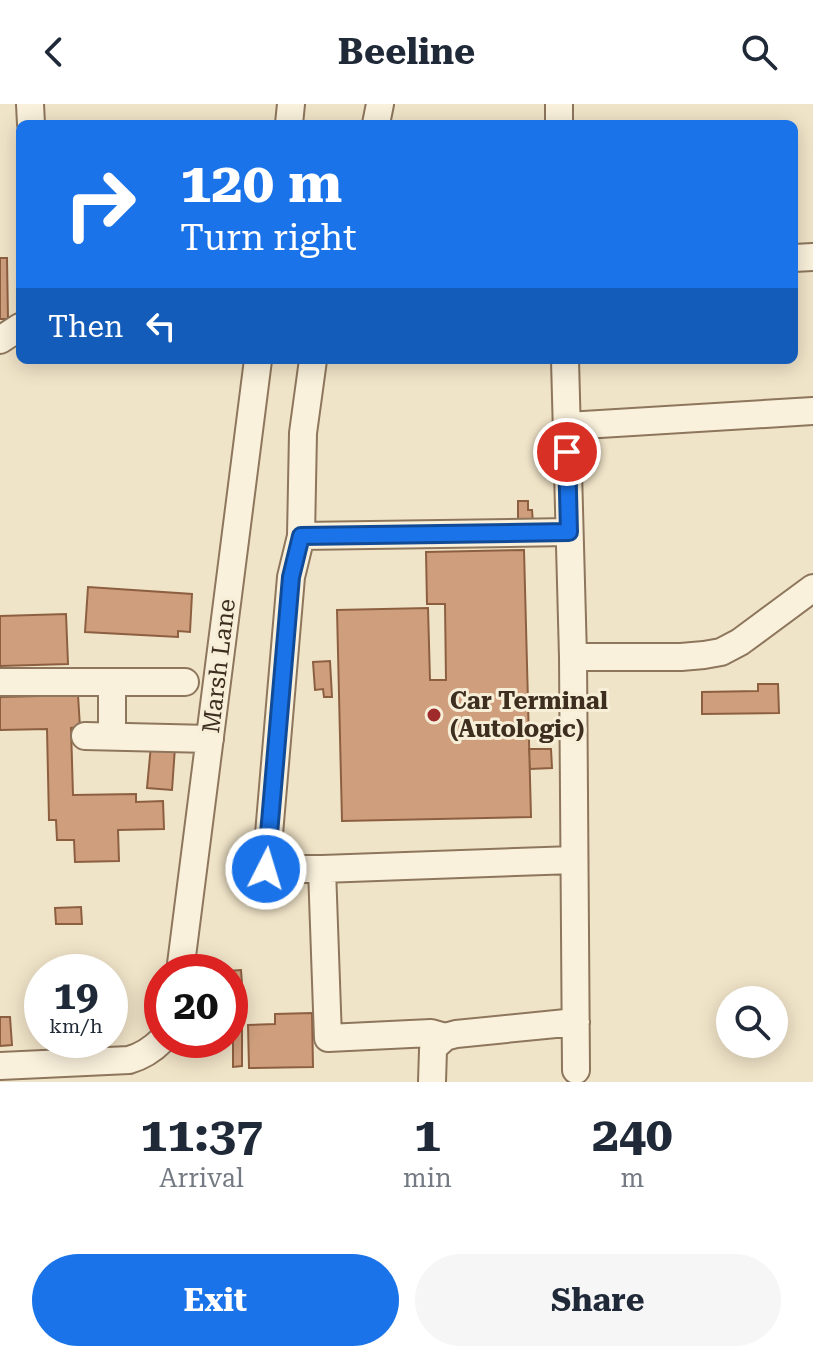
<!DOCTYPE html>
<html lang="en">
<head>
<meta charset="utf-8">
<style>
	body { margin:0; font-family:"Roboto Serif",serif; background:#f6f6f7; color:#1f2937; height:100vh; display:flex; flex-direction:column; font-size:30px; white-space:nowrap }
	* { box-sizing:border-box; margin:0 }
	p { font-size:26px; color:#747a83 }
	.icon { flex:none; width:44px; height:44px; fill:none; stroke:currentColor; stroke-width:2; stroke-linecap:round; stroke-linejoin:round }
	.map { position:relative; height:978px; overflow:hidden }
	.sheet { display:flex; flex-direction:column; background:#fff; flex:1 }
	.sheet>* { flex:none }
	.hud { position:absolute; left:16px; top:16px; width:782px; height:244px; border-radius:12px; box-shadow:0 4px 20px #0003; background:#1a73e8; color:#fff; overflow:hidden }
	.fabs { position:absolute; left:716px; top:882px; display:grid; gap:16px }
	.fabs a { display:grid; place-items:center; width:72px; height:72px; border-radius:50%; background:#fff; box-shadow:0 4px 20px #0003; font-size:40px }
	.speed { position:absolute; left:24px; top:850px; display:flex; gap:16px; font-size:40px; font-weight:700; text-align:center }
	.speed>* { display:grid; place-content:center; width:104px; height:104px; border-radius:50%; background:#fff; box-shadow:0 4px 20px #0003; line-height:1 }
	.speed small { font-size:20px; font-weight:400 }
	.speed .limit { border:12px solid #d22; background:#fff; color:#111 }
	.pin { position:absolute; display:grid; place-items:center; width:68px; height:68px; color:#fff; margin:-34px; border:4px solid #fff; border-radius:50%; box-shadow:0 2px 8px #0007 }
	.me { position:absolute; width:88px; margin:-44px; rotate:5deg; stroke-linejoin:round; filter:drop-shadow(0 0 6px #0008) }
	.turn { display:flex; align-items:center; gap:28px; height:168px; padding:0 32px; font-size:36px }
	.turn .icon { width:104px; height:104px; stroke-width:2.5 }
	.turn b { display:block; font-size:56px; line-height:68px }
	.then { display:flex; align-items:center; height:76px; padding:0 32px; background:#0003; gap:16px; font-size:30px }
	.eta { display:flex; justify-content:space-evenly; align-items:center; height:136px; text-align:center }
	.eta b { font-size:48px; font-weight:700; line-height:56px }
	.button { display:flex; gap:16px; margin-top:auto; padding:16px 32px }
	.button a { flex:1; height:92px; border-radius:48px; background:#1a73e8; color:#fff; font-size:32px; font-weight:700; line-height:92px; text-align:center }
	.button a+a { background:#f6f6f7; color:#1f2937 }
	header { display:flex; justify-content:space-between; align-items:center; height:104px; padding:0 32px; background:#fff; font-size:36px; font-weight:700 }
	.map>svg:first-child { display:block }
	.building { fill:#cf9f7d; stroke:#8d5f41; stroke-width:2 }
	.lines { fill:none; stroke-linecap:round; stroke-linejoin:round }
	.minor-casing { stroke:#8d765c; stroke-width:30 }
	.minor { stroke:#faf1dc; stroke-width:26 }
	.route-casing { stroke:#114b97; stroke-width:20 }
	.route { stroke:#1a73e8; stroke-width:14 }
	.poi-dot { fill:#9e2a2b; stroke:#f7eed8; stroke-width:3 }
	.labels { text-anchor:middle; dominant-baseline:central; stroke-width:6; stroke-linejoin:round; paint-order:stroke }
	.street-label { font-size:24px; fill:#3d2e20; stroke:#f7eed8 }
	.poi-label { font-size:24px; font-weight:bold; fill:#3d2e20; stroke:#f7eed8; text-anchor:start }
</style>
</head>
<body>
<header><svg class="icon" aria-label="back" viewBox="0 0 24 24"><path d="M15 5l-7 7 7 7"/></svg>Beeline<svg class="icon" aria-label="search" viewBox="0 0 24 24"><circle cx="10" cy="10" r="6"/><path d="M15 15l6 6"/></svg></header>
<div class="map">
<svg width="813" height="978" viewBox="0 0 813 978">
	<rect width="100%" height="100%" fill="#f0e4c8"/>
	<path class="building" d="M0 154H7L8 215H0Z
		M518 397H528V406H532L533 419H518Z
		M524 446 531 713 342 717 337 506 428 504 430 576H446L445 500H427L426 448Z
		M88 483 192 490 190 528 178 527V533L85 528Z
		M66 510 68 560 0 562V512Z
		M330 557 332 593H324L323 585 315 586 313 558Z
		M758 580H778L779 609 702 610V588L758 587Z
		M78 591 80 623 71 624 73 691 136 690V698L163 697 164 725 118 726 119 757 75 758 74 736H57L56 716H49L47 625 0 626V593Z
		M151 641 175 643 172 686 147 684Z
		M529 645H551L552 664 530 665Z
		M81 803 82 820H56L55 804Z
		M241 866 242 880 230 881V868L227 867Z
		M312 909 313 963 249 964 248 921 275 920V910Z
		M0 913H10L12 941 0 942Z
		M233 923H242V962L233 963Z"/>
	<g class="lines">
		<g class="minor-casing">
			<path id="minor" d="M30 0 31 20
				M559 0V20
				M289 20 291 0
				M376 20 380 0
				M794 154 813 153
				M0 236 20 223
				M313 256 303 329 301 432 569 428
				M565 256 573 553 576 966
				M567 322 813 307
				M301 432 291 473 266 765H322L574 756
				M573 553H681L704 551 721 548 740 538 813 484
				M0 578H185
				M112 578V632
				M85 632 210 635
				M322 765 328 934 431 929 445 933 456 930 576 918
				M180 868 258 256
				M0 962 129 956C143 952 152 946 162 936
				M432 978 433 946 435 942 445 933"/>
		</g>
		<use href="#minor" class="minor"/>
	</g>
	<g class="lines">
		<g class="route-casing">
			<path id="route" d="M266 765 291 473 301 432 569 428 567 348"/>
		</g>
		<use href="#route" class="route"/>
	</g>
	<circle class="poi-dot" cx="434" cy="611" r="8"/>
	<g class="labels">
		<g class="street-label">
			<text transform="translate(219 562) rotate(-83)">Marsh Lane</text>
		</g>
		<g class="poi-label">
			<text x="450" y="597">Car Terminal<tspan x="450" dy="28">(Autologic)</tspan></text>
		</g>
	</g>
</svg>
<div class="fabs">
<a><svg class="icon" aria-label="search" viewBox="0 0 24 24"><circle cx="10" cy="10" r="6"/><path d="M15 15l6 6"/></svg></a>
</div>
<div class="speed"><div>19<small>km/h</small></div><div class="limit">20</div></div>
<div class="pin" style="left:567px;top:348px;background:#d93025"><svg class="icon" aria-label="arrive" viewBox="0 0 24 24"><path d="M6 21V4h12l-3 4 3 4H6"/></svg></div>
<svg class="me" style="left:266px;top:765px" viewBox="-20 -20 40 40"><circle r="17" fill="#1a73e8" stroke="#fff" stroke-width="3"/><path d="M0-11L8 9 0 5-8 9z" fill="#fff"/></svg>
<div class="hud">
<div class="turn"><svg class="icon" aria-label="right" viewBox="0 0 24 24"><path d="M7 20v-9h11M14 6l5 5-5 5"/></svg><div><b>120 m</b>Turn right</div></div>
<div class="then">Then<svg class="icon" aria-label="left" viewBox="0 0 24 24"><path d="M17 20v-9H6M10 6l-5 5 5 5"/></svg></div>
</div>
</div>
<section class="sheet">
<div class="eta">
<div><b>11:37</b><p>Arrival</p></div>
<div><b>1</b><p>min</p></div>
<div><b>240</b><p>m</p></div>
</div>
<div class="button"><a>Exit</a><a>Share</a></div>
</section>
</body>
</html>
